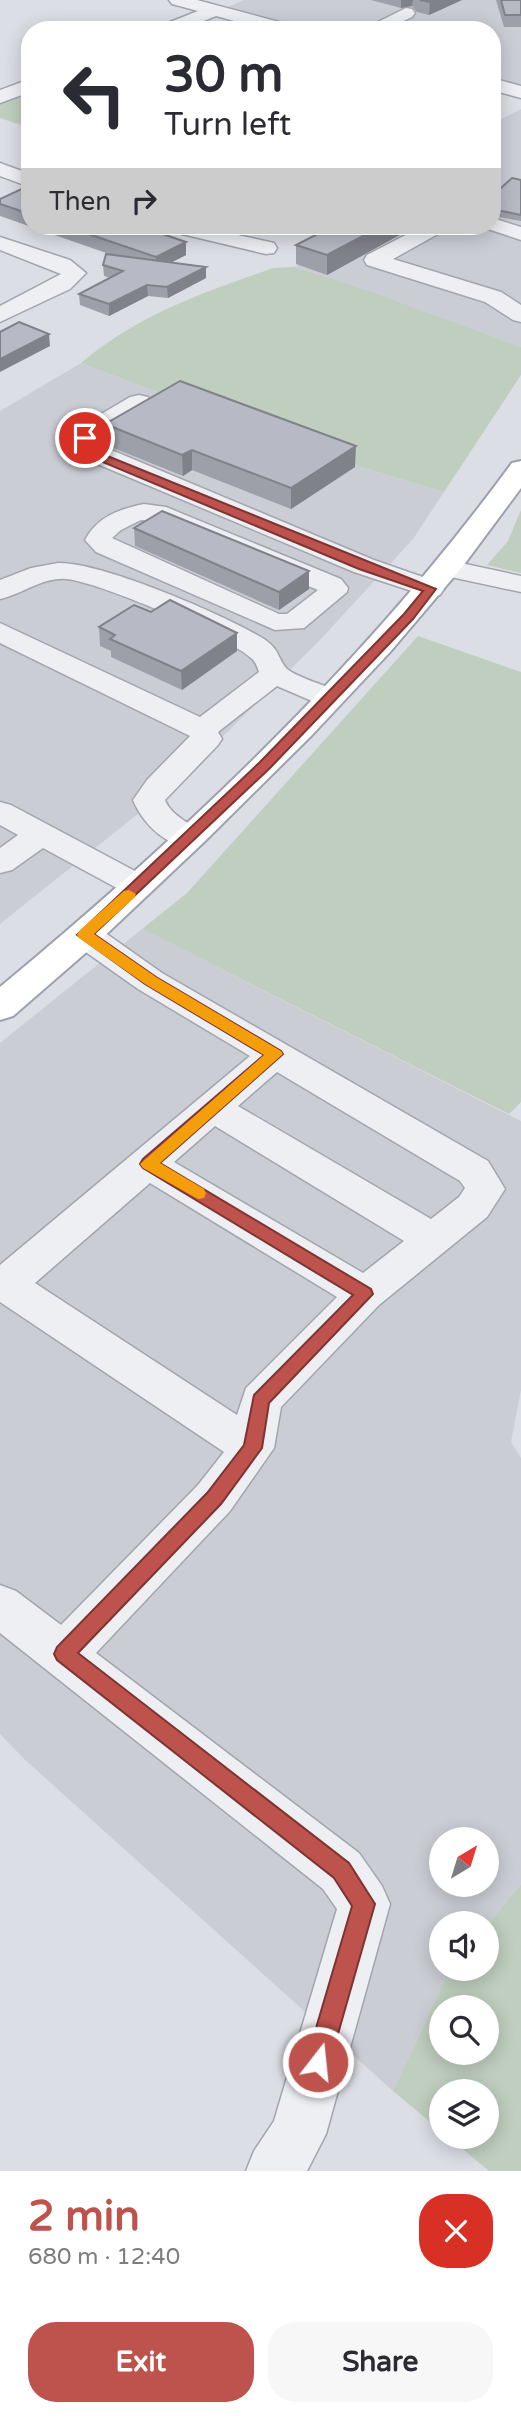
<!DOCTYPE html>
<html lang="en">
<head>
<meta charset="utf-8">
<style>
	body { margin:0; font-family:"Varela Round",sans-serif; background:#f7f7f7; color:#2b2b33; height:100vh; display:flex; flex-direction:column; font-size:26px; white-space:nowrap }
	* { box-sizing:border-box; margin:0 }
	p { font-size:23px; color:#7c7c81 }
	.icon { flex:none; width:38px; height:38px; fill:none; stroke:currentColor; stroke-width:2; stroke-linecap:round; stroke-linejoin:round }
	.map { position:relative; height:2171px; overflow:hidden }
	.sheet { display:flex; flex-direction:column; background:#fff; flex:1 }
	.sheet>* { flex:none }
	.top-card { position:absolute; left:21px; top:21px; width:480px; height:214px; border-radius:28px; box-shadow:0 4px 18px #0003; background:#fff; color:#2b2b33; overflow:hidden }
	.needle { width:46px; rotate:38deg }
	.buttons { position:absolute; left:429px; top:1827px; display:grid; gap:14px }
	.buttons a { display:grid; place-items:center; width:70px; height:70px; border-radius:50%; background:#fff; box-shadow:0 4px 18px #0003; font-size:35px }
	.pin { position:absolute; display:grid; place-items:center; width:60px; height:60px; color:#fff; margin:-30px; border:4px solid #fff; border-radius:50%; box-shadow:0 2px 7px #0007 }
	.me { position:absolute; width:77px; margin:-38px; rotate:16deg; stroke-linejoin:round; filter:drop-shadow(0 0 5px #0008) }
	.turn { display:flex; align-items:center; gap:24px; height:147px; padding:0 28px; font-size:32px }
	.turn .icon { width:91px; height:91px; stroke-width:2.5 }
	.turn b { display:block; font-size:49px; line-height:60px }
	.then { display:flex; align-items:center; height:66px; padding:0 28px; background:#0003; gap:14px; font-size:26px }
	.round { display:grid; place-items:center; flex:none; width:74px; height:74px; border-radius:28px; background:#f7f7f7 }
	.headline { display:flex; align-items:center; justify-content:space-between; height:119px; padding:0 28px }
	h1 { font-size:42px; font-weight:700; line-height:52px; color:#be524d }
	.primary-button { display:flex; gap:14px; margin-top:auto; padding:14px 28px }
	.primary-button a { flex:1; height:80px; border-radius:28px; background:#be524d; color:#fff; font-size:28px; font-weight:700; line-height:80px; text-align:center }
	.primary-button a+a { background:#f7f7f7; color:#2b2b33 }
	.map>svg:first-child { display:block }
	.built { fill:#cbcdd5; fill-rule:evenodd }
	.green { fill:#bfcebe; fill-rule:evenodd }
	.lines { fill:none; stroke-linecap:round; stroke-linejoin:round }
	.minor-casing { stroke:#a2a5ae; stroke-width:3 }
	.major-casing { stroke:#9da1af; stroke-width:4 }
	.minor { fill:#eeeff3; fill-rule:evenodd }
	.major { fill:#fff; fill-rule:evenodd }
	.wall { fill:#9d9fa9 }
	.shaded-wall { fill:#808289 }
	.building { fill:#b7b9c4; stroke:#808289; stroke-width:2 }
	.route { fill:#be524d; stroke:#7c3532; stroke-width:2 }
	.slow { fill:#f59e0b }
</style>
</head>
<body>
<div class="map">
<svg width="521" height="2171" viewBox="0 0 521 2171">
	<rect width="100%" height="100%" fill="#dcdee5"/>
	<path class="built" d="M244 0H521V96L492 88V30H275L213 13Z
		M521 109V347L294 267 371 226H492V124Z
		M81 363 328 457 444 492 413 539 320 640 173 786 0 924V411Z
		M142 929 521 1121V1390L511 1442 521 1458V1884L487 1926 486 1923H441V1969H450L393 2091 23 1758 0 1734V1043ZM441 1839H486V1885H441Z"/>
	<path class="green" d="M30 90V128L0 118V103Z
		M294 267 371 292 521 347V375L444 492 328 457 81 363C139 314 203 293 273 268Z
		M521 510V573L487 565 508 541Z
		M418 636 521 672V1102L509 1114 142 929 187 893Z
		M521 1884V2171H489L448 2137H486V2091H441V2131L393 2091 450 1969H486L487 1926ZM486 2007V2053H441V2007Z"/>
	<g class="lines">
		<g class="minor-casing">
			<path id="minor" d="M169 0H197L294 26 297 30H267L216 16 182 30H157L160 26 198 11 172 4Z
				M406 8 412 9 415 13 412 17 385 30H362Z
				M492 78 521 86V98L492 90Z
				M30 79V92L0 103V90Z
				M0 163 30 174V187L0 176Z
				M492 218 521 227V240L485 228 483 226H492Z
				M161 226H198L274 243 277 248 274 253 266 254 165 230Z
				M423 226H449L445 230 393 259 501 292 521 305V322L513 320 485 302 367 265 364 260 367 255Z
				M0 237 70 260 86 273 70 289 0 322V306L61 274 0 250Z
				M139 395 148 397 151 402 148 407 99 436 97 444 374 560 440 583 444 589 440 595 430 597 354 572 88 460 76 452 72 438 81 426 130 397Z
				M144 504 166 507 341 579 348 588 347 592 304 628 275 630 96 552 85 540C97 517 119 509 144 504ZM141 520 152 521 318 590 287 614H279L112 538 121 530Z
				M447 560 521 576V592L437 574 433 568 437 562Z
				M58 563C102 562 225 615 264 639 280 650 277 657 286 668 293 676 329 687 341 692L345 698 341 704 330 707 319 704 277 686 218 732 222 739 218 745 165 800C172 818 193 822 204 838L199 845C171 852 143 825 133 800L147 780 190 736 0 643V623L200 717 259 672C257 666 255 661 251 658 229 637 98 582 67 579 42 577 23 594 0 599V580L31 568Z
				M0 802 11 805 150 879 155 886 150 893 138 897 126 893 43 848 12 870 0 873V848L18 835 0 825Z
				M85 924 97 927 162 973 488 1161 505 1189 487 1217 379 1305 281 1407 274 1448 230 1511 96 1653 359 1853 382 1886 390 1904 326 2134 307 2171H246L254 2151 274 2121 337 1909 323 1889 0 1633V1585L16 1591 61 1625 198 1485 224 1452 0 1302V1265L250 1056 138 989 73 943 68 935 73 927ZM277 1072 460 1181 465 1188 459 1197 431 1219 238 1106ZM215 1126 404 1241 363 1273 174 1162ZM150 1183 337 1297 246 1388 237 1415 35 1283Z"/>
		</g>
		<g class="major-casing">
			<path id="major" d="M521 461V488L463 566 390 652 312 735 205 841 97 943 13 1016 0 1020V987C187 832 368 660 512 463Z"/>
		</g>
		<use href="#minor" class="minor"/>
		<use href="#major" class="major"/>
	</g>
	<path class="wall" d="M371 0H462L429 15 417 12 412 6 401 8Z
		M496 0H521V27H504Z
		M521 180V221L492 216V196Z
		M30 185V226H157V232L186 242V255L171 262 206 267V278L168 298 148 296 109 316 80 305 79 294 110 278 104 276 103 265 112 255 0 216V199Z
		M333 226H416L327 275 296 264V245Z
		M105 424 355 467 291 509 192 470 183 476 106 445Z
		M134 528 309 589 279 610 135 546Z
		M99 627 237 651 182 690 111 657V651L100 646Z"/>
	<path class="shaded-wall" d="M401 0H413L412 6 401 8Z
		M435 0H462L429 15 430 2Z
		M144 226H157V233L142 227Z
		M382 226H416L327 275V255Z
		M186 242V255L157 270 156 257Z
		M206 267V278L168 298 167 287Z
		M147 285 148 296 109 316V304Z
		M49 334 50 346 0 372V359Z
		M356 446 355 467 291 509V488Z
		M192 450V470L183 476 182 455Z
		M309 571V589L279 610V592Z
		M237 633V651L182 690 181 671Z"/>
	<path class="building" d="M420 0H435L430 2Z
		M501 0H521V15H505Z
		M512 178 521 180V215L492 209V196Z
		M30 185V214L0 204V199Z
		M65 226H144L142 227 186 242 156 257Z
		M333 226H382L327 255 296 245Z
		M106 254 206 267 167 287 147 285 109 304 79 294 123 271 103 265Z
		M19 322 49 334 0 359V332Z
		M180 381 356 446 291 488 192 450 182 455 105 424Z
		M162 511 309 571 279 592 134 528Z
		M170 600 237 633 181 671 110 639 115 635 99 627 134 605 151 612Z"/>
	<path class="route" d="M85 435 90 438V446L100 453 436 589 413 619 270 768 94 934 156 977 281 1051 283 1054 160 1163 371 1289 373 1294 269 1403 262 1448 221 1504 78 1653 349 1863 375 1904 330 2062 326 2071 318 2074 309 2071 306 2062 352 1906 334 1878 57 1660 54 1654 57 1647 207 1493 244 1445 254 1395 353 1295 143 1168 140 1164 143 1159 264 1055 145 984 77 935 260 762 404 614 423 591 359 569 93 458 80 447 79 438Z"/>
	<path class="slow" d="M129 890 136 894 134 898 94 934 156 977 281 1051 283 1054 160 1163 204 1189 206 1193 204 1198 198 1199 143 1168 140 1164 264 1055 145 984 79 938 77 935 79 931 124 891Z"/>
</svg>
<div class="buttons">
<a><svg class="needle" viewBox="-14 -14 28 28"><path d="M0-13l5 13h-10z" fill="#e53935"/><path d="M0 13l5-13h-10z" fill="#7c7c81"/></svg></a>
<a><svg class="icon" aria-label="sound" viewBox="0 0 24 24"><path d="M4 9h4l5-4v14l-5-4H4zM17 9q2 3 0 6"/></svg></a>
<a><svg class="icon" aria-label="search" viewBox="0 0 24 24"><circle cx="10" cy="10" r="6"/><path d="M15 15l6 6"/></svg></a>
<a><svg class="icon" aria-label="layers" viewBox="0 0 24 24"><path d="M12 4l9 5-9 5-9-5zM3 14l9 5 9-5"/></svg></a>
</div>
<div class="pin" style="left:85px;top:438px;background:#d93025"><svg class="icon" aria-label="arrive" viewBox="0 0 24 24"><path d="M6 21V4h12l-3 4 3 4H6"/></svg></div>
<svg class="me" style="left:318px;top:2062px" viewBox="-20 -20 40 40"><circle r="17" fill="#be524d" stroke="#fff" stroke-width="3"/><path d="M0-11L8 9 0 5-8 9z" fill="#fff"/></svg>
<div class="top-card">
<div class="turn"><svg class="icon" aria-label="left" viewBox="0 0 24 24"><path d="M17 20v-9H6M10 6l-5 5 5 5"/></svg><div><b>30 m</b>Turn left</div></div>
<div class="then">Then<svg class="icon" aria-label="right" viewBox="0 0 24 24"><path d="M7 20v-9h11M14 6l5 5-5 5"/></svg></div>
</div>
</div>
<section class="sheet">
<div class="headline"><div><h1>2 min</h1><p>680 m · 12:40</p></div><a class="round" style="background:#d93025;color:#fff"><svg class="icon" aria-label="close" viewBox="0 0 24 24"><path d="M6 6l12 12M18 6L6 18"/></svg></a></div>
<div class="primary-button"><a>Exit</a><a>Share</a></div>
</section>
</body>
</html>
